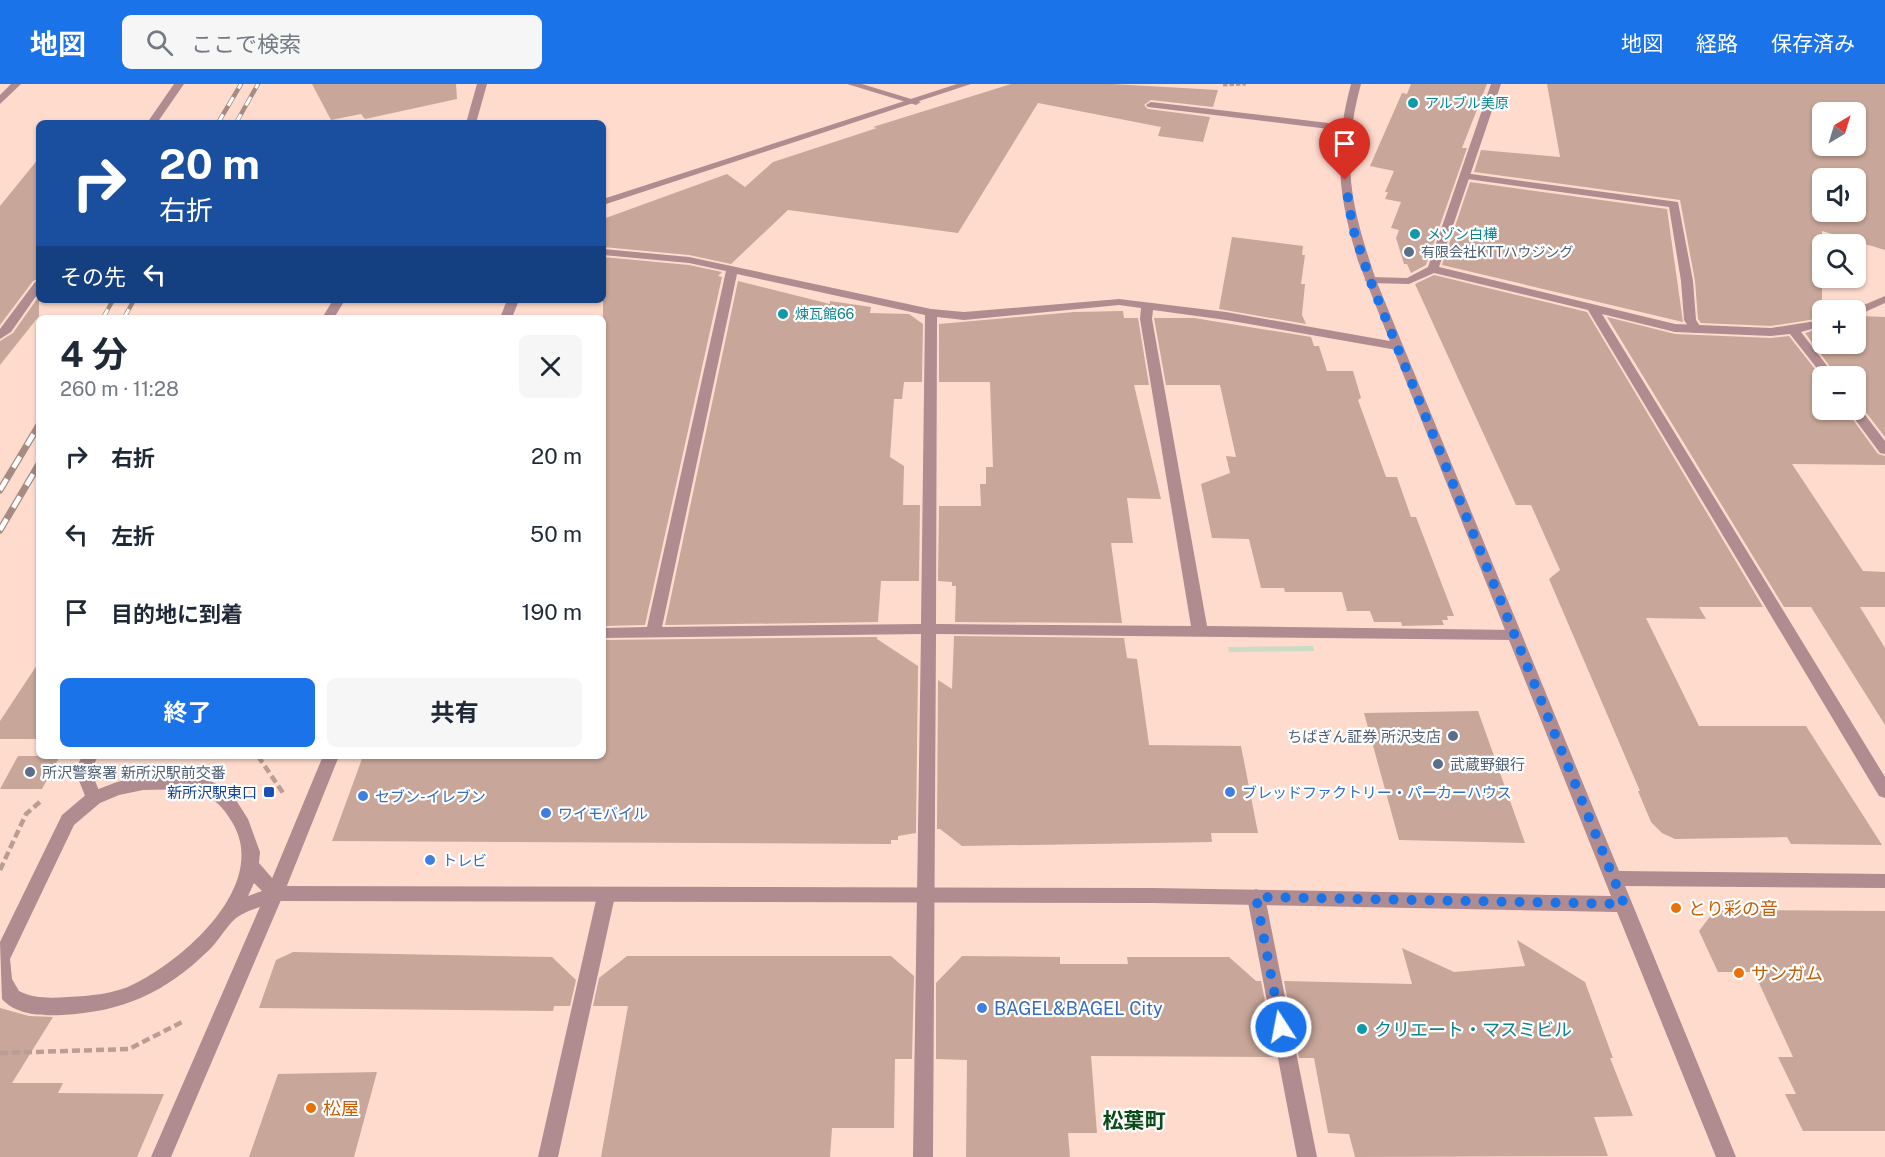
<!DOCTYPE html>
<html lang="ja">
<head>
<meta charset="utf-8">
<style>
	body { margin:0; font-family:"Public Sans","Noto Sans JP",sans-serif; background:#f6f6f7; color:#1f2937; height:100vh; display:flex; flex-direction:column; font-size:22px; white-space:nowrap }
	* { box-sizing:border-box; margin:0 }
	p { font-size:20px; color:#747a83 }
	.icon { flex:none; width:33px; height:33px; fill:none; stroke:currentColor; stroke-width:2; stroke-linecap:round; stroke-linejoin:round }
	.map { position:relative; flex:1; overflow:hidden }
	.details { position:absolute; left:36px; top:231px; width:570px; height:444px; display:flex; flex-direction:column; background:#fff; border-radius:9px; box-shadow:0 2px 4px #0004 }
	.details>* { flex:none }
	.banner { position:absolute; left:36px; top:36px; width:570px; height:183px; border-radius:9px; box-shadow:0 2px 4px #0004; background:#1a4fa0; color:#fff; overflow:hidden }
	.needle { width:39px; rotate:38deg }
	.tools { position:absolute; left:1812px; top:18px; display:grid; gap:12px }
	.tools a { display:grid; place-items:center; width:54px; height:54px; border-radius:9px; background:#fff; box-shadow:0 2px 4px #0004; font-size:30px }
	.pin { position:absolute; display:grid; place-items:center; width:51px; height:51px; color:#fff; margin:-62px -26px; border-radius:50% 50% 50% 0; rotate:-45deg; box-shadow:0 0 6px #0007 }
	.pin .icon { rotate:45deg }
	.me { position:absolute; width:66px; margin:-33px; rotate:349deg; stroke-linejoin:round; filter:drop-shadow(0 0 4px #0008) }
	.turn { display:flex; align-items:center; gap:21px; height:126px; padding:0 24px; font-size:27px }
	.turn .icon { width:78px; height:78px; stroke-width:2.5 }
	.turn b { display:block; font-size:42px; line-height:51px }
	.then { display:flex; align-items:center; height:57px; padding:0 24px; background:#0003; gap:12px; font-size:22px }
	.round { display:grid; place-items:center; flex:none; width:63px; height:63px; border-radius:9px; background:#f6f6f7 }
	.headline { display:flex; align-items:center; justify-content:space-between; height:102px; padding:0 24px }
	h1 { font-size:36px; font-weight:700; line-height:45px }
	.action { display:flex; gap:12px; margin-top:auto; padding:12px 24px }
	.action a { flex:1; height:69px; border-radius:9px; background:#1a73e8; color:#fff; font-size:24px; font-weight:700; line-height:69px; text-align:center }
	.action a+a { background:#f6f6f7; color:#1f2937 }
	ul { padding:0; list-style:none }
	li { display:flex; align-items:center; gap:18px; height:78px; padding:0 24px }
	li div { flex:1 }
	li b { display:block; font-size:22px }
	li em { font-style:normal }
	header { display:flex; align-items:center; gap:36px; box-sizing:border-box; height:84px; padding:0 30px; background:#1a73e8; color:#fff }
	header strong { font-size:28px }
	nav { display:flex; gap:33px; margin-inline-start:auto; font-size:21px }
	.search { width:420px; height:54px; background:#f6f6f7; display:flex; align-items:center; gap:15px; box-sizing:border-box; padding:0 21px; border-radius:9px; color:#747a83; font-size:22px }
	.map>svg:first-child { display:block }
	.green { fill:#cbdbc6 }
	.building { fill:#c8a699; fill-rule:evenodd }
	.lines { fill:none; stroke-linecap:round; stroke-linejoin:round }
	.path-far1 { stroke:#ba9d93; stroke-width:3; stroke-dasharray:4.5 2; stroke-linecap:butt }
	.path { stroke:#ba9d93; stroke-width:4.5; stroke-dasharray:8 4; stroke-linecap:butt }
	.service { fill:#b08b8f; fill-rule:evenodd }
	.pedestrian { fill:#b08b8f; fill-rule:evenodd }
	.minor { fill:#b08b8f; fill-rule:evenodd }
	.tertiary { fill:#b08b8f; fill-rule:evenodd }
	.rail-far1-casing { stroke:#a58b82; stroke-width:4.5 }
	.rail-casing { stroke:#a58b82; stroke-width:7 }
	.rail-far1 { stroke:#fff; stroke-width:3; stroke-dasharray:10; stroke-linecap:butt }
	.rail { stroke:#fff; stroke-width:4.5; stroke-dasharray:13; stroke-linecap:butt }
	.route { stroke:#1a73e8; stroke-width:10; stroke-dasharray:0 18 }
	.culture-dot { fill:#0f9aa8; stroke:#fff; stroke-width:2 }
	.service-dot { fill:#5c6f8a; stroke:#fff; stroke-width:2 }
	.transit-dot { fill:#1a4fb4; stroke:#fff; stroke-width:2 }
	.shop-dot { fill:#3f7fe0; stroke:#fff; stroke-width:2 }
	.food-dot { fill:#e8710a; stroke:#fff; stroke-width:2 }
	.labels { text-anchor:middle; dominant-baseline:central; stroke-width:4.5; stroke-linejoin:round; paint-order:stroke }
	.far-culture-label { font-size:14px; fill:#0d838f; stroke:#fff; text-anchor:start }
	.far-service-label { font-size:14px; fill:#4e5e75; stroke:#fff; text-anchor:start }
	.service-label { font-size:15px; fill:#4e5e75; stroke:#fff; text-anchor:start }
	.transit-label { font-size:15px; fill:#164399; stroke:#fff; text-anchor:end }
	.shop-label { font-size:15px; fill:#366cbe; stroke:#fff; text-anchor:start }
	.near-food-label { font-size:18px; fill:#c56008; stroke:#fff; text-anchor:start }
	.near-shop-label { font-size:18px; fill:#366cbe; stroke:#fff; text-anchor:start }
	.near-culture-label { font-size:18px; fill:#0d838f; stroke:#fff; text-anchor:start }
	.near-quarter-label { font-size:21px; font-weight:bold; fill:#0b4a19; stroke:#fff }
</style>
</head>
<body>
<header>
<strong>地図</strong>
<div class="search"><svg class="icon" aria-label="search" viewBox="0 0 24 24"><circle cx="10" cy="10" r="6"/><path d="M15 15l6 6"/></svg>ここで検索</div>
<nav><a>地図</a><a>経路</a><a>保存済み</a></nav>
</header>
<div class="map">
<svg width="1885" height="1073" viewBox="0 0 1885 1073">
	<rect width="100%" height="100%" fill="#ffdbce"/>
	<path class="green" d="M1313 562 1314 567 1229 568 1228 563Z"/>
	<path class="building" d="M312 0H456L457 15 365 35 361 30 331 36Z
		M1011 0H1112L1218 6 1213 23 1151 16 1144 21 1148 25 1210 33 1203 58 1158 52 1161 43 1038 19 958 149 788 126 731 180 689 171 603 163V135L727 90 745 103 773 78 877 44 873 43Z
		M1411 0H1487L1462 64H1467L1426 181 1411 189 1407 180H1404L1396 154 1399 146 1391 144 1401 118 1385 115 1388 108H1385L1394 87 1370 82 1402 9 1407 10Z
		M1547 0H1885V166L1822 147V234L1771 242 1701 239 1698 235 1695 197 1680 116 1474 88 1481 66 1560 73ZM1822 28H1856V62H1822ZM1822 94H1856V128H1822Z
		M39 74V195L33 197 0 241V122Z
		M1470 98 1667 125 1683 238 1442 181Z
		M1232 153 1303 162 1302 171H1305L1301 200H1305L1302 231 1306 240 1219 225Z
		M603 173 689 181 722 188 718 192 722 193 645 541 603 542Z
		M1434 191 1587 228 1763 523H1699L1706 535 1646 534 1699 642H1806L1882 761 1791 760 1787 753 1675 755 1662 749 1651 738 1638 707H1640L1549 495 1560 486 1531 421H1516L1415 200Z
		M738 197 830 220V217L871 223 870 229 909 230 923 240 922 298H904L902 315H894L890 373 904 382 903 421H920L919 497H881L878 538 665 541Z
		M39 212V232L0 281V257L13 249Z
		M1123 227 1124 234H1138L1149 301H1134L1161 415 1127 414 1133 459H1111L1122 539 955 538 956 502H952V498L938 497 939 422H981L980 400H986V383H993L990 298H939V240L1074 228Z
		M1861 232 1885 233V353L1861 322 1856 321V292H1837L1805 249 1822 244V260H1856V234Z
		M1607 233 1675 250 1771 254 1789 252 1822 294V326H1846L1878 370 1885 372V381L1792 380 1863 487 1885 488V523H1860L1885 564V641L1811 523H1784Z
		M1154 234H1194L1311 253 1314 262H1319L1327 287H1353L1361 314 1358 316 1386 393H1397L1411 433H1416L1454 532H1447L1448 536H1442L1444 541 1402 542 1401 538H1374L1370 527H1347L1342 508H1285L1284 504H1261L1249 455 1212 454 1201 400 1230 389 1226 372 1236 373 1220 301H1166Z
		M954 552 1124 554 1127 574 1137 575 1149 661 1241 662 1258 749H1211L1212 758 962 762 940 745H937L938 596 952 605Z
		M877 553V555L918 582 916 749 898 752V756H891V760L332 757 363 672H603V556Z
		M39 578V655H0V637Z
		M1478 627 1525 759 1399 756 1364 629Z
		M18 672H60L42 705H0Z
		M1715 826 1885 827V1047H1803L1785 1010H1796L1778 973H1793L1754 888H1718L1699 847Z
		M1517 856 1585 898 1613 974H1610L1633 1032 1594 1033 1608 1072 1355 1073 1349 1050 1328 1049 1314 974H1299L1284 897 1412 900 1402 864 1454 888 1525 882Z
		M293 868 552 873 576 896 570 922H554L553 927 259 924 276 876Z
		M627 872H891L914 892 912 975H895L894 1044H832L830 1073H601L628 922H593L599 894Z
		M962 872 1060 873V880H1128L1127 873H1229L1256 897H1261L1276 973 1091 972 1097 1049H1068L1070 1073H966L967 976 936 975V899Z
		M0 924 29 932 53 933 12 999H63L58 1009 164 1010 137 1073H0Z
		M377 988 354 1073H249L278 990Z"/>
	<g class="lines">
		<path class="path-far1" d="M1223 1 1246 0"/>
		<path class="path" d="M258 672 283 709
			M0 786 26 730 41 717
			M0 969 129 965 184 937"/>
		<path class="service" d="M847 0H862L921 18 916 21Z
			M1151 18 1345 41 1350 44 1345 47 1148 23 1146 21Z
			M1464 89 1678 118 1693 197 1696 236 1702 245 1696 249 1692 248 1684 236 1681 197 1669 123 1460 94V90Z"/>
		<path class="pedestrian" d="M477 0H487L476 39H466Z"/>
		<path class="minor" d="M11 0H21L0 20V11Z
			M174 0H184L157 39H147Z
			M957 0H971L603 121V115Z
			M1491 0H1501L1439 183 1675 240 1771 244 1822 236V242L1801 248 1835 292H1823L1790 250 1771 252 1675 248 1602 230 1885 693V714L1879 712 1588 226 1434 189 1409 200 1370 199 1364 196 1370 193 1407 194 1428 183Z
			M603 165 689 173 931 225 964 228 1119 215 1226 228 1401 259V265L1397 266 1226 236 1153 226 1152 235 1207 542 1514 546 1519 547 1522 551 1519 555 1514 556 936 550 933 1073H913L921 550 603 554V544L647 543 726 187 689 179 603 171ZM737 190 925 231 921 540 662 543ZM1119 221 1141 224 1140 235 1191 542 936 540 937 233 964 236Z
			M39 197V208L11 248 0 255V245L35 198Z
			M1885 212V219L1856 232V226H1852Z
			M333 216H345L334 234H322Z
			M507 216H519L512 234H500Z
			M1856 323H1859L1885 357V370L1880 369 1848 326H1856Z
			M82 672H98L91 687 102 714 100 719 94 721 88 719 75 687Z
			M323 672H339L284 809 171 1073H151L266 809Z
			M606 804 612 807 615 812 558 1073H538L597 812 600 807Z
			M1256 805 1262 808 1265 813 1317 1073H1297L1247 813 1250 808Z"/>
		<path class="tertiary" d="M1351 0H1361C1340 77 1351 122 1376 196L1619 787 1885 790V804L1625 802 1736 1073H1716L1617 828 1152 819 276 817C264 822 244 827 235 835 225 844 218 858 208 867 165 909 122 928 62 931 42 932 16 931 2 915L0 858 62 731 88 709 117 698 143 692 192 691 215 699 234 713 248 735 260 768 259 779 279 802 1152 804 1611 812 1358 177C1338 111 1333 67 1351 0ZM192 705C211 711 222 721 232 738 270 800 185 875 134 900 115 910 89 912 68 913 51 914 34 915 19 907L12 895 10 875 74 741 100 719 119 711 143 706ZM254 799 262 807 248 812Z"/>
		<g class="rail-far1-casing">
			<path id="rail-far1" d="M218 39 241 0
				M236 39 258 0
				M103 234 113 216
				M124 234 134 216"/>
		</g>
		<g class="rail-casing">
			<path id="rail" d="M0 406 39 341
				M0 446 39 380"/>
		</g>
		<use href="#rail-far1" class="rail-far1"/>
		<use href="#rail" class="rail"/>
	</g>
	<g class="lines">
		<path class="route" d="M1281 943 1256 813 1624 820 1370 196 1353 145 1345 96"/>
	</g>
	<g class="culture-dot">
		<circle cx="1413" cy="19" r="6"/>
		<circle cx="1415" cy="150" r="6"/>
		<circle cx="783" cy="230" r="6"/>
		<circle cx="1362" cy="945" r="6"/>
	</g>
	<g class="service-dot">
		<circle cx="1409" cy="168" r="6"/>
		<circle cx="1453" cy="652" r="6"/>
		<circle cx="1438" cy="680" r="6"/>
		<circle cx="30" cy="688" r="6"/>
	</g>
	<rect class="transit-dot" x="263" y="702" width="12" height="12" rx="3"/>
	<g class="shop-dot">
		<circle cx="1230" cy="708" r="6"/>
		<circle cx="363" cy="712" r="6"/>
		<circle cx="546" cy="729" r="6"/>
		<circle cx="430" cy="776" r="6"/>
		<circle cx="982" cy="924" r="6"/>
	</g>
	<g class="food-dot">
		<circle cx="1676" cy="824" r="6"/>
		<circle cx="1739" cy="889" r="6"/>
		<circle cx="311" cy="1024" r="6"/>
	</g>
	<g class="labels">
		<g class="far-culture-label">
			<text x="1425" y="19">アルブル美原</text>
			<text x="1427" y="150">メゾン白樺</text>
			<text x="795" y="230">煉瓦館66</text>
		</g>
		<g class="far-service-label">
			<text x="1421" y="168">有限会社KTTハウジング</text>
		</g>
		<g class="service-label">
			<text x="1441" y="652" text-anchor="end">ちばぎん証券 所沢支店</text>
			<text x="1450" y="680">武蔵野銀行</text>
			<text x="42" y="688">所沢警察署 新所沢駅前交番</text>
		</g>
		<g class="transit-label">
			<text x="257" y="708">新所沢駅東口</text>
		</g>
		<g class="shop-label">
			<text x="1242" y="708">ブレッドファクトリー・パーカーハウス</text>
			<text x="375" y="712">セブン-イレブン</text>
			<text x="558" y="729">ワイモバイル</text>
			<text x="442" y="776">トレビ</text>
		</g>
		<g class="near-food-label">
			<text x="1688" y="824">とり彩の音</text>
			<text x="1751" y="889">サンガム</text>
			<text x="323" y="1024">松屋</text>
		</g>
		<g class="near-shop-label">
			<text x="994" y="924">BAGEL&amp;BAGEL City</text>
		</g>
		<g class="near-culture-label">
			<text x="1374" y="945">クリエート・マスミビル</text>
		</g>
		<g class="near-quarter-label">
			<text x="1134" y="1036">松葉町</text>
		</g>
	</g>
</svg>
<div class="tools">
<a><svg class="needle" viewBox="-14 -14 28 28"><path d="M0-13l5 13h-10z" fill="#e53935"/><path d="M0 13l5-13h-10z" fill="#747a83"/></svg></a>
<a><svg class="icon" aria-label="sound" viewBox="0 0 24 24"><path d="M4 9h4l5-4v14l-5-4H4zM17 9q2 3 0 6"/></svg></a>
<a><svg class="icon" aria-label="search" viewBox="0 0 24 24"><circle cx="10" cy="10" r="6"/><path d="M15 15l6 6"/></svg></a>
<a>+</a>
<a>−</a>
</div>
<div class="pin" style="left:1345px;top:96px;background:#d93025"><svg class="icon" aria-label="arrive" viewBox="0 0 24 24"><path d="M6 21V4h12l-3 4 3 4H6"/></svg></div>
<svg class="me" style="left:1281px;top:943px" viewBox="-20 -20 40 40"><circle r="17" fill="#1a73e8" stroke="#fff" stroke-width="3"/><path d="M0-11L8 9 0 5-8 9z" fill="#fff"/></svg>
<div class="banner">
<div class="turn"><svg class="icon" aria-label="right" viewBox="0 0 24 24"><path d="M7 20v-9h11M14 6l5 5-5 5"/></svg><div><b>20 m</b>右折</div></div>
<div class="then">その先<svg class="icon" aria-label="left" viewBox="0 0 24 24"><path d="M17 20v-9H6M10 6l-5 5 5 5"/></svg></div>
</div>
<section class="details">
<div class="headline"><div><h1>4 分</h1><p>260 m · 11:28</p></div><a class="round"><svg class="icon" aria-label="close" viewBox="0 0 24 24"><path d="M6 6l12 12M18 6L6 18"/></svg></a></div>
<ul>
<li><svg class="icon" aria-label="right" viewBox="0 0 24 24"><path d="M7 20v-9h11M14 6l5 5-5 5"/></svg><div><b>右折</b></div><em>20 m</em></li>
<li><svg class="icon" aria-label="left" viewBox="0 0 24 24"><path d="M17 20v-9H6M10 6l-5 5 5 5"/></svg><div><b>左折</b></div><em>50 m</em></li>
<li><svg class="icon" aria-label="arrive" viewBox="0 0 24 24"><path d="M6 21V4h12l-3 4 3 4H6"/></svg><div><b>目的地に到着</b></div><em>190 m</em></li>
</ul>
<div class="action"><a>終了</a><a>共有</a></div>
</section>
</div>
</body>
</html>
